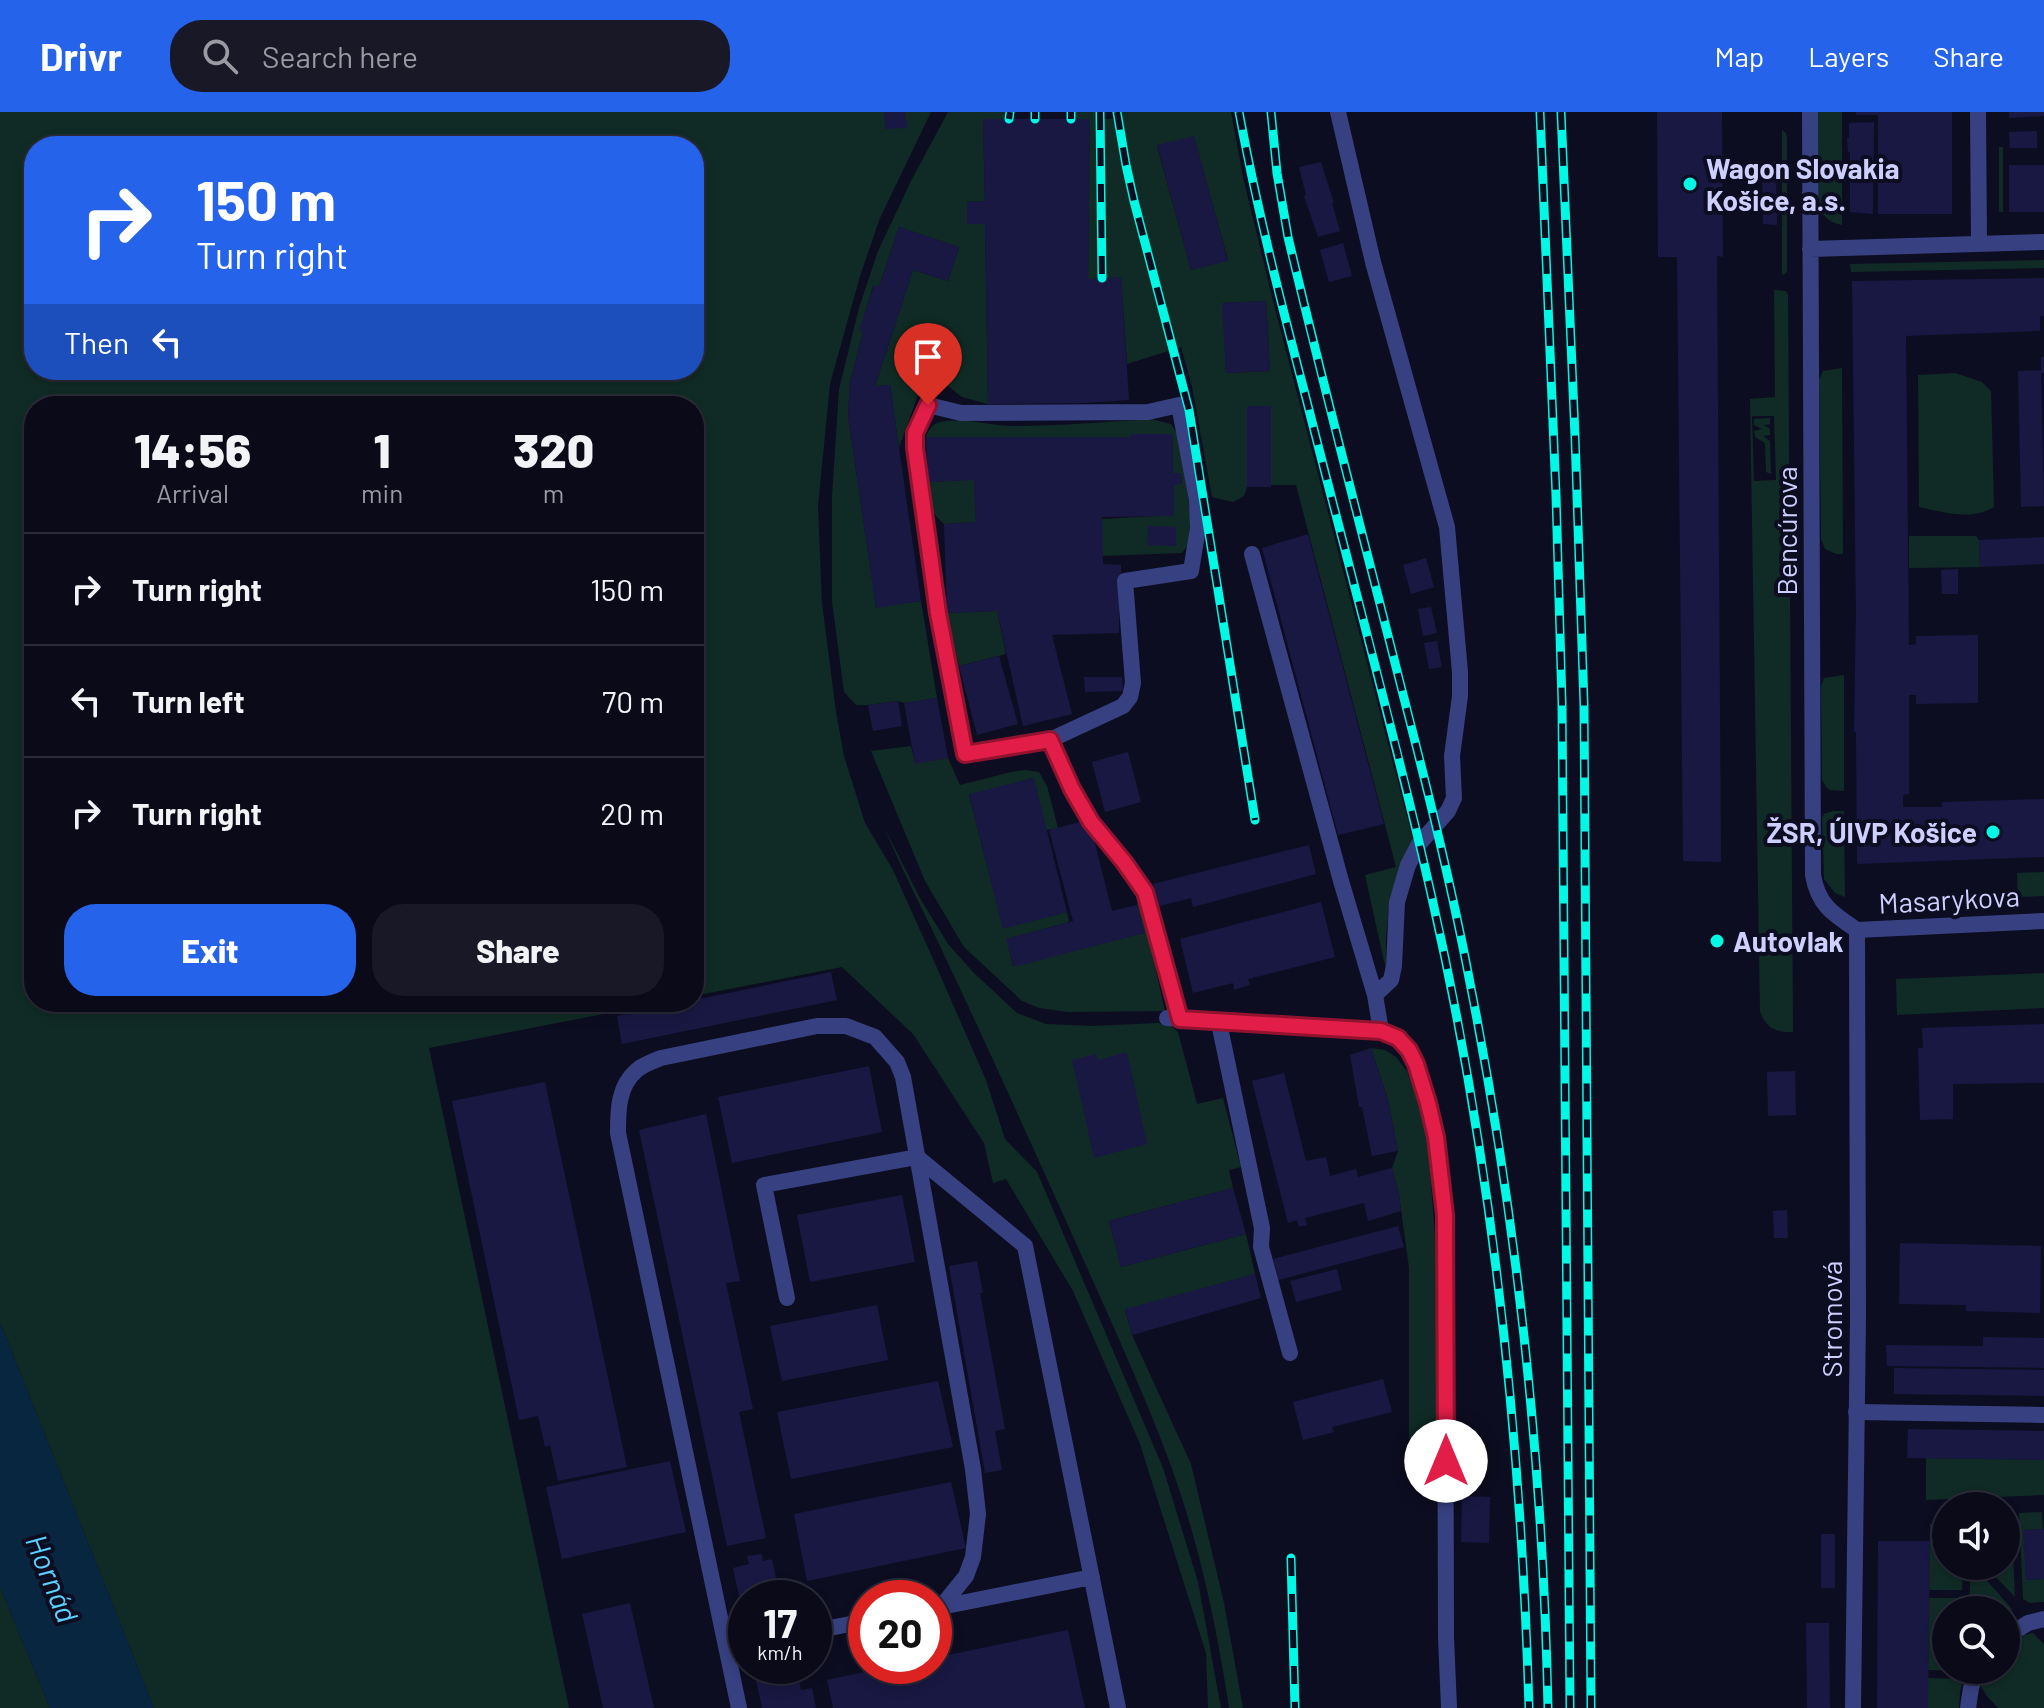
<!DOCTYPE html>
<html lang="en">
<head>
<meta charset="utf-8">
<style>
	body { margin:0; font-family:Barlow,sans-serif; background:#181826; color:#f1f3f6; height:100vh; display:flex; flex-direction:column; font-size:30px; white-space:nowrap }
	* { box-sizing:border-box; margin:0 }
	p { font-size:26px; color:#999aa2 }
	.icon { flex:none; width:44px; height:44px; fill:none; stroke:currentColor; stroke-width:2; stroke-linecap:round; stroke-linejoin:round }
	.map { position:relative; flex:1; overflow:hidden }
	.details { position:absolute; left:24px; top:284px; width:680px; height:616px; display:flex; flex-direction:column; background:#0a0a19; border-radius:32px; box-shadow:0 4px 12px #0003,0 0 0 2px #2a2b38 }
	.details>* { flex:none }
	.banner { position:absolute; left:24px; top:24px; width:680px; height:244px; border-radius:32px; box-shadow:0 4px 12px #0003,0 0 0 2px #2a2b38; background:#2563eb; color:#fff; overflow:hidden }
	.fabs { position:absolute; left:1932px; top:1380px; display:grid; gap:16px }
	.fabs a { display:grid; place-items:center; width:88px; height:88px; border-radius:50%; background:#0a0a19; box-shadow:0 4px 12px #0003,0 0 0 2px #2a2b38; font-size:40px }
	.speed { position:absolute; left:728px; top:1468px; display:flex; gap:16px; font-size:40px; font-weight:700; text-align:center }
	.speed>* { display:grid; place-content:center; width:104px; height:104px; border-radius:50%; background:#0a0a19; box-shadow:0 4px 12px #0003,0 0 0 2px #2a2b38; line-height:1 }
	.speed small { font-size:20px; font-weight:400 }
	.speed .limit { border:12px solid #d22; background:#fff; color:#111 }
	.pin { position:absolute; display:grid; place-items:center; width:68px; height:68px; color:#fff; margin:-82px -34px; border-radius:50% 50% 50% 0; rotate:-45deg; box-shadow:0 0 8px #0007 }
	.pin .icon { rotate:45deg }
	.me { position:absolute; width:88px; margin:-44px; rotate:0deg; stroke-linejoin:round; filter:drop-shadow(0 0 6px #0008) }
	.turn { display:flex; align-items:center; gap:28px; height:168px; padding:0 40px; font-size:36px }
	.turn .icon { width:104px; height:104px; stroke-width:2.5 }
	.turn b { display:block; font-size:56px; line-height:68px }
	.then { display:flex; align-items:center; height:76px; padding:0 40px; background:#0003; gap:16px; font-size:30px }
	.eta { display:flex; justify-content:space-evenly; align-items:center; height:136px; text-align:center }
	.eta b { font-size:48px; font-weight:800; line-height:56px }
	.button { display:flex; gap:16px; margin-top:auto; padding:16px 40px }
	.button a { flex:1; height:92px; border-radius:32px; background:#2563eb; color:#fff; font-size:32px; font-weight:800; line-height:92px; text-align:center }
	.button a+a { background:#181826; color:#f1f3f6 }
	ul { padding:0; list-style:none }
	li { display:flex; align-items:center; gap:24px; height:112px; padding:0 40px; border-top:2px solid #2a2b38 }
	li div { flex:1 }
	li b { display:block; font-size:30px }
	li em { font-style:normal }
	header { display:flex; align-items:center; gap:48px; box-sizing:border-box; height:112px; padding:0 40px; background:#2563eb; color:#fff }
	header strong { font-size:38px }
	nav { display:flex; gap:44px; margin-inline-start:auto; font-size:28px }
	.search { width:560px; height:72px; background:#181826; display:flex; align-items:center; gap:20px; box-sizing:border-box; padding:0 28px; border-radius:32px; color:#999aa2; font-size:30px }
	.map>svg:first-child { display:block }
	.green { fill:#102b25; fill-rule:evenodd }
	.water { fill:#08263f }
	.building { fill:#191843 }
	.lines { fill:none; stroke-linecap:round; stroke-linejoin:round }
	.lane { stroke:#374181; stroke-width:16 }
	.street { stroke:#374181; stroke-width:16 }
	.rail-casing { stroke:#00f8e4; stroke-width:9 }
	.rail { stroke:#0d0d21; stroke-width:6; stroke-dasharray:18; stroke-linecap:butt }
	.route-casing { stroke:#92132f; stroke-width:20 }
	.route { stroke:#e11d48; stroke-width:14 }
	.poi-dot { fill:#00f8e4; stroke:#0d0d21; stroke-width:3 }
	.labels { text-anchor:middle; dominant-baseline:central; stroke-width:8; stroke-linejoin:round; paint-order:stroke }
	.poi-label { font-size:28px; font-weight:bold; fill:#cdd0ff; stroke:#0d0d21; text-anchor:start }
	.street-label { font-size:28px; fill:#cdd0ff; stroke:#0d0d21 }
	.water-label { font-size:30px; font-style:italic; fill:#5bd1ff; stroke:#0d0d21 }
</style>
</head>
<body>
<header>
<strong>Drivr</strong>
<div class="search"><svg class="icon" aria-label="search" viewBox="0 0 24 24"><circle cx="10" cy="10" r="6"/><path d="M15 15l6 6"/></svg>Search here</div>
<nav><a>Map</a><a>Layers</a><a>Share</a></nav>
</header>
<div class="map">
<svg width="2044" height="1596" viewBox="0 0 2044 1596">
	<rect width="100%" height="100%" fill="#0d0d21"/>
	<path class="green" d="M0 0H931L880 106 860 164 830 272 818 394 822 491 836 600 844 644 865 711 893 758 937 856 986 968 1005 1027 1037 1060 1163 1356 1198 1470 1221 1596H1208L1206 1541 1140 1332 1073 1179 1006 1067 993 1071 984 1031 913 922 842 855 694 884V294H34V890H665L429 936 569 1596H154L0 1210ZM34 34H694V258H34Z
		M948 0H1007L1005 7H983L985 89 967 90 968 112H985L988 292 962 285 949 275 925 263 899 336 890 273 875 274 913 158 948 169 959 135 899 115 879 175 873 174 860 219 863 220 850 270 848 304 876 495 921 489 937 586 904 591 898 589 868 593H856L844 580 832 489V384L839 277 859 196 878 139 912 67Z
		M1075 0H1096L1097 7H1122L1121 0H1231L1243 65 1273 189 1413 728 1390 785 1386 826V858L1365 763 1396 755 1296 373H1271V294H1247V375L1244 384 1233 390 1212 385 1192 275 1181 235 1127 252 1121 166 1088 167 1090 7H1075ZM1194 25 1228 148 1191 158 1157 34ZM1266 189 1270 259 1226 261 1223 191Z
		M1818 0H1842V113C1830 111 1823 105 1818 94Z
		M1782 18 1786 21 1787 26V158L1786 161 1782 163Z
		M1999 35H2003V100H1999Z
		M2044 148V156L1851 160 1850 152Z
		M1774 178 1786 179 1788 183 1793 920C1776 921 1765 915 1760 899L1750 287 1775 285ZM1752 304H1774L1776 368 1754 369Z
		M1842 256 1843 442H1836L1825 437 1821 427 1819 268 1823 259Z
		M1955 261 1982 270 1991 279 1994 395C1972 409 1942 400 1919 395L1918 263Z
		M1770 306V312L1764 313 1770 317V323L1763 324 1770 329 1771 362 1766 360 1765 331 1755 325 1754 319 1762 317 1754 313V307Z
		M1151 307 1171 312 1179 324 1191 403 1188 433 1182 441 1102 444V407L1174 403V373L1182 371 1181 361H1173L1172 322H1132L1131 325H926C928 319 931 314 937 311 958 304 991 314 1013 314 1059 314 1105 310 1151 307Z
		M966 368H974L976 410 944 412C928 397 928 391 928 370Z
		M1909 424H1976L1979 428 1980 455 1909 456Z
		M997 499 1006 542 959 554 947 501Z
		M1844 563V679L1830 678 1826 675 1822 668 1821 574 1824 566Z
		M911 634 915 651 948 646 960 673 1011 660 1025 658 1039 660 1047 674 1058 716 1046 718 1033 666 969 683 1003 816 1067 800 1069 810 1007 827 1013 854 1144 821 1137 793 1138 788 1141 792 1165 899 1068 900 1039 896 1022 889 964 835 925 769 871 639Z
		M1833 699H1844L1845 785 1835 781 1824 767 1822 706 1824 702Z
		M885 717 921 788 948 832 974 861 1017 901 1046 912 1093 914 1158 911 1171 914 1178 920 1197 992 1223 986 1241 1055 1229 1058 1233 1076 1109 1109 1121 1155 1246 1122 1255 1162 1125 1198 1132 1223 1191 1352 1224 1491 1243 1596H1229C1217 1515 1199 1431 1171 1354 1143 1278 1109 1205 1076 1131 1031 1031 986 931 939 832 921 794 901 756 885 717Z
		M2044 760V784L2018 785 2017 761Z
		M2044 861V896L1897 903 1896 867Z
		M1371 936 1385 938 1396 945 1407 959 1417 986 1428 1031 1435 1125 1437 1306C1430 1320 1424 1323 1409 1327V1156L1399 1083 1392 1056 1398 1039 1388 988Z
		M1926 1346 2044 1348V1383L1926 1388Z
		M2042 1400 2043 1417 2024 1418 2026 1468 2044 1467V1490L2030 1491 2023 1487 2019 1401Z
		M2006 1401H2011L2015 1485 1985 1454H2006Z
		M1930 1411 1946 1427V1454H1963L1962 1478H1929Z
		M1971 1454H1974L2012 1497 2006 1501V1498H1969Z
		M0 1475 50 1596H0Z
		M1929 1486H1961L1960 1498H1946V1558L1960 1559 1928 1558Z
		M2033 1521 2044 1532V1596H1998L1987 1584 1981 1575 1988 1558H2006L2020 1543 2011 1533 2025 1523Z
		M1928 1566 1963 1567 1960 1580 1959 1596H1928Z"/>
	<path class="water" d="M0 1210 154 1596H50L0 1475Z"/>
	<path class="building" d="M884 0H905L907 16 885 17Z
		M1657 0H1722L1723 145 1717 144 1721 750 1683 749 1677 145H1658Z
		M1856 0H1952V102H1878V3H1856Z
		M2009 0H2044V4L2009 6Z
		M983 7H1090L1088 167 1121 165 1129 288 1085 291 988 292 985 112H967V90L985 89Z
		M1874 10 1873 102 1850 100V40H1848L1847 26H1849V11Z
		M2037 19V36H2010L2009 20Z
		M1194 24 1228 149 1191 158 1157 33Z
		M1321 50 1334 91H1332L1340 119 1318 125 1304 84 1306 83 1299 55Z
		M2009 53H2044V100H2009Z
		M1776 57 1777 113 1763 112 1762 58Z
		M899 115 959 135 948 169 913 158 875 274 890 273 921 489 876 496 848 304 850 270 863 220 859 219 874 173 879 175Z
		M1343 131 1352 164 1329 170 1320 138Z
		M2044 166V204H2040V219L1906 224 1909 533 1916 532V524L1978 523V591L1916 592V583H1909V682L1903 683V695H1942V690L2044 687V745L1857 752 1856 620H1854L1856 500 1852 169Z
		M1266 189 1270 259 1226 261 1222 191Z
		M2041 245H2044V261H2041L2044 394 2021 395 2018 259 2041 258Z
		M1247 294H1271V375H1247Z
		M1131 322H1172L1173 361H1181L1182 372 1174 373V404L1102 405 1103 452 1121 453 1122 494H1119V521L1052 523 1072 602 1023 614 997 499 947 501 944 412 976 410 974 368 928 370 926 325H1131Z
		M1148 414 1176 415V434L1147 433Z
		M1308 422 1384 712 1338 723 1262 436Z
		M2044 425V452L1980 455 1979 428Z
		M1426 446 1434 475 1411 482 1403 453Z
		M1958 457V482H1942L1941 458Z
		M1431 495 1437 521 1423 524 1418 497Z
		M1437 529 1442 555 1429 557 1424 531Z
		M999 544 1018 612 977 623 959 554Z
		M1084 565H1122L1123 579 1085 580Z
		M937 586 948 646 915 652 904 591Z
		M898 589 902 614 873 619 868 593Z
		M1128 640 1141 690 1105 700 1092 650Z
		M1034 666 1067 800 1003 817 969 682Z
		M1080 710 1093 724 1112 799 1137 793 1144 821 1014 855 1006 827 1073 809 1049 718Z
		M1309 733 1316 762 1193 795 1191 786 1159 794 1153 772Z
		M1321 790 1335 845 1248 867 1250 873 1234 878 1233 871 1193 881 1180 827Z
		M831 860 837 888 622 932 617 904 684 890H694V888Z
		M2044 912V971L1953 972V1007L1920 1008 1918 936H1923L1922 916Z
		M1371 936 1388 988 1398 1039 1372 1044 1362 995H1359L1350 943Z
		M1127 940 1147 1032 1094 1046 1072 948 1096 942 1098 948Z
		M869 954 882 1020 732 1051 718 985Z
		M1795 959 1796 1003 1768 1004 1767 960Z
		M1284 961 1306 1049 1326 1045 1330 1064 1356 1057 1358 1065 1392 1056 1399 1083 1401 1099 1368 1109 1364 1091 1305 1106 1307 1113 1299 1115 1297 1108 1288 1111 1252 969Z
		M545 970 627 1355 558 1369 550 1333 545 1335 538 1304 519 1308 452 989Z
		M706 1002 740 1169 726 1171 753 1297 739 1300 766 1426 727 1434 639 1018Z
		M1233 1076 1246 1122 1121 1155 1109 1109Z
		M902 1083 915 1150 810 1170 797 1103Z
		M1787 1098 1788 1126H1774L1773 1099Z
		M1398 1114 1404 1135 1278 1168 1273 1147Z
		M1900 1131 2041 1134 2040 1201 1966 1199V1193L1899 1192Z
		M977 1149 983 1181H980L1005 1317 995 1319 1002 1358 985 1361 949 1154Z
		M1337 1157 1342 1178 1296 1190 1290 1169Z
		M1255 1162 1261 1186 1132 1223 1125 1197Z
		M877 1193 888 1248 782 1269 770 1214Z
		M1983 1225 2044 1226V1256L1887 1254 1886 1233 1983 1234Z
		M1894 1256 2044 1258V1284L1894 1282Z
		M1383 1267 1392 1300 1332 1315 1334 1320 1303 1328 1293 1290Z
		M938 1269 953 1335 791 1367 777 1300Z
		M1908 1317 2044 1319V1348L1907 1346Z
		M670 1349 686 1420 562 1447 546 1375Z
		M951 1370 966 1436 807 1469 794 1402Z
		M1462 1384 1490 1385 1489 1431 1461 1430Z
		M2044 1417V1467L2026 1468 2023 1418Z
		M1821 1422H1835V1476H1821Z
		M1878 1429H1930L1928 1596H1877Z
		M762 1442 763 1449 772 1447 780 1486H746L745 1512 733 1456 749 1452 747 1444Z
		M630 1491 654 1596H603L582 1502Z
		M1806 1511H1829L1830 1596H1807Z
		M1068 1518 1085 1596H833L827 1568 893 1554H934V1546Z
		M753 1554H796L801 1578 812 1576 816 1596H762Z"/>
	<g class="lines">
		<path class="lane" d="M1338 0 1373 150 1447 415 1460 560V584L1452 644 1454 686 1448 699 1419 732 1408 753 1397 790 1394 854 1391 868 1375 883
			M1252 442 1341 769 1375 883 1381 919
			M1050 628 965 642 938 501 915 336V321L928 293 961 301 1148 300 1179 293 1197 388 1198 416 1191 459 1125 469 1133 571 1130 585 1123 594 1050 628 1072 677 1091 710 1124 750 1145 780 1180 907
			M1167 906 1381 919 1398 926 1409 938 1416 952 1436 1025 1445 1103 1446 1525 1449 1596
			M1219 911 1262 1116 1261 1135 1290 1241
			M787 1186 764 1073 917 1045 1025 1134 1118 1596
			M1856 1300 2044 1303
			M941 1495 1092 1465
			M814 1519 866 1509
			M739 1596 618 1021C618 998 618 974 637 958 643 953 653 949 661 946L817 914H846L875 925 897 950 903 965 973 1357 978 1402 973 1445 966 1464 941 1495 934 1496"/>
		<path class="street" d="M1810 0 1813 763C1818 793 1833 802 1857 818
			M1978 0 1979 131
			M1810 137 2044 130
			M1857 818 2044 809
			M2006 1525 2028 1511 2044 1507
			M1853 1596 1858 1206 1857 818
			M1968 1596 1971 1576 1977 1558"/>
		<g class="rail-casing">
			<path id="rail" d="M1100 0 1102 166
				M1117 0 1126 53 1134 89 1189 298 1255 708
				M1239 0C1257 97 1281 191 1306 286 1348 453 1394 618 1432 786 1492 1051 1521 1324 1529 1596
				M1271 0 1277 61 1288 125C1322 269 1360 412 1396 555 1423 660 1450 765 1470 871 1517 1109 1543 1353 1548 1596
				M1540 0 1556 383 1562 591 1570 1596
				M1561 0 1575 324 1584 593 1591 1596
				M1009 7 1010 0
				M1035 7V0
				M1071 7V0
				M1291 1446 1295 1596"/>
		</g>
		<use href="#rail" class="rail"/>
	</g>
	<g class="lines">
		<g class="route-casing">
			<path id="route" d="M928 293 915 321V336L938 501 965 642 1050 628 1072 677 1091 710 1124 750 1145 780 1180 907 1381 919 1398 926 1409 938 1416 952 1428 991 1436 1025 1445 1103 1446 1349"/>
		</g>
		<use href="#route" class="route"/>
	</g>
	<g class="poi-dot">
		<circle cx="1690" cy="72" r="8"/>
		<circle cx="1993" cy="720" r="8"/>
		<circle cx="1717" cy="829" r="8"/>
	</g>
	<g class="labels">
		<g class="poi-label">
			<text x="1706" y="56">Wagon Slovakia<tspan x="1706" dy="32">Košice, a.s.</tspan></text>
			<text x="1977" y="720" text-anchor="end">ŽSR, ÚIVP Košice</text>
			<text x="1733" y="829">Autovlak</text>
		</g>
		<g class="street-label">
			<text transform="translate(1786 419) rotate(-90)">Bencúrova</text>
			<text transform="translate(1949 787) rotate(-3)">Masarykova</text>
			<text transform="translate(1831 1207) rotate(-90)">Stromová</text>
		</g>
		<g class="water-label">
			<text transform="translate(53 1466) rotate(68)">Hornád</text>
		</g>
	</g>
</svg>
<div class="fabs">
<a><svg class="icon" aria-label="sound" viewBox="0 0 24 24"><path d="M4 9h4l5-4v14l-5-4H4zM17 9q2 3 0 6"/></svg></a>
<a><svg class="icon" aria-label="search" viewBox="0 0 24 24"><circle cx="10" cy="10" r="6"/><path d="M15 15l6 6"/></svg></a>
</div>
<div class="speed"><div>17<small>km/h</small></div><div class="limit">20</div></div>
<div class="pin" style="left:928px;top:293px;background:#d93025"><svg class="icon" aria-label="arrive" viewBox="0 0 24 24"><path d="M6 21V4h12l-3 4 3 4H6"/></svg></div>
<svg class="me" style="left:1446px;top:1349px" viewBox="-20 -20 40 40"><circle r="19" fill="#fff"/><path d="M0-13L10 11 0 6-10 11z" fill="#e11d48"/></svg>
<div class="banner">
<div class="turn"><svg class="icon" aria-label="right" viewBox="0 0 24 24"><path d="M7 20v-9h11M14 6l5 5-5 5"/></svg><div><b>150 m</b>Turn right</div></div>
<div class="then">Then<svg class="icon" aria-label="left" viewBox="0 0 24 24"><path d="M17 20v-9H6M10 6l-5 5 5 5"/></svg></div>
</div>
<section class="details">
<div class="eta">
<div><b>14:56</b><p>Arrival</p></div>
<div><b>1</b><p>min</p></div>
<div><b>320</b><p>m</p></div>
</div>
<ul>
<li><svg class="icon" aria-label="right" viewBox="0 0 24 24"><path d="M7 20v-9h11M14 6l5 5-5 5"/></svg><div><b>Turn right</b></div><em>150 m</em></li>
<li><svg class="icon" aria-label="left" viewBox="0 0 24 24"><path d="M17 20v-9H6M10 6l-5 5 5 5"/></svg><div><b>Turn left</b></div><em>70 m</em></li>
<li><svg class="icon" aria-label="right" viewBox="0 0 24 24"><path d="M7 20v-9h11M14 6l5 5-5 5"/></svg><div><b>Turn right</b></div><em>20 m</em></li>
</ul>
<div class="button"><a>Exit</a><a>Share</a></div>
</section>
</div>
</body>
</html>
